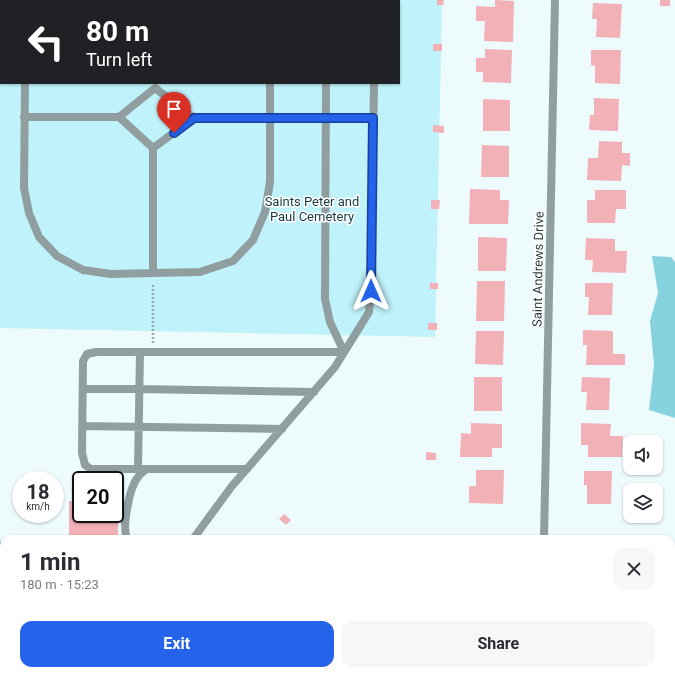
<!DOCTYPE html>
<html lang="en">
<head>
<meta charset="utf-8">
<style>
	body { margin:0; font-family:Roboto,sans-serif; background:#f7f7f7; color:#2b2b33; height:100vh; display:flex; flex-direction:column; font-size:15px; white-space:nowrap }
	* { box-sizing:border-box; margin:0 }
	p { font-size:13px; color:#7c7c81 }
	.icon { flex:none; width:22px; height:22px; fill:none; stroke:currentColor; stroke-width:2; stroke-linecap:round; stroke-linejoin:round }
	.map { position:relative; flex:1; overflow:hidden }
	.side { position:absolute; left:0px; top:535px; width:675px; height:140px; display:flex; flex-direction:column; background:#fff; border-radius:12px 12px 0 0; box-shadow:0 1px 3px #0004 }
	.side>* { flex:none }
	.top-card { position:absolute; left:0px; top:0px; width:400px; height:84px; box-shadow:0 1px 3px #0004; background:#202124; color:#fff; overflow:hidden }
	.fabs { position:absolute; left:623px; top:435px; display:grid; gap:8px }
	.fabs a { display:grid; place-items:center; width:40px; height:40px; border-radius:8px; background:#fff; box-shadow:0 1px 3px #0004; font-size:20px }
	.speed { position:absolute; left:12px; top:471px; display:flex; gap:8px; font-size:20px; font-weight:700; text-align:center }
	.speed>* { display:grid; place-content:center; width:52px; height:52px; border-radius:50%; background:#fff; box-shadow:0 1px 3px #0004; line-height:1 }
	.speed small { font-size:10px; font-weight:400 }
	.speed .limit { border:2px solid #111; border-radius:6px; background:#fff; color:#111 }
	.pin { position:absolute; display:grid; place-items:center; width:34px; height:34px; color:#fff; margin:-41px -17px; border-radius:50% 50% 50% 0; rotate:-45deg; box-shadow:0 0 4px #0007 }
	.pin .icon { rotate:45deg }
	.me { position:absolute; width:44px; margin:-22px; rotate:0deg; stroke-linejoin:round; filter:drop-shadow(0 0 3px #0008) }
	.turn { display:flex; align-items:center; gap:14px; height:84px; padding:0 20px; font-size:18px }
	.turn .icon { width:52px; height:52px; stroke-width:2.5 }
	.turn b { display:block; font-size:28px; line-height:34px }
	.round { display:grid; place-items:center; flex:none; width:42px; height:42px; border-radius:12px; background:#f7f7f7 }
	.head { display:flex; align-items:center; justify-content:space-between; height:68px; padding:0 20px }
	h1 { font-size:24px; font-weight:700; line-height:30px }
	.cta { display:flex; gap:8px; margin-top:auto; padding:8px 20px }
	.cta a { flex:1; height:46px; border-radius:12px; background:#2563eb; color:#fff; font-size:16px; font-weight:700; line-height:46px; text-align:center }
	.cta a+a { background:#f7f7f7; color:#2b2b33 }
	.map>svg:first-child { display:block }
	.green { fill:#bff2fa; fill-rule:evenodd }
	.forest { fill:#86d3df }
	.building { fill:#f2b0b7 }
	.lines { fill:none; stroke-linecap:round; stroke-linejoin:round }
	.path { stroke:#9ba8aa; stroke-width:2.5; stroke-dasharray:2 2; stroke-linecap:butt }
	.lane { stroke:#919ea0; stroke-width:8 }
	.street { stroke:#919ea0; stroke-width:8 }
	.route-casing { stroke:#184099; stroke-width:10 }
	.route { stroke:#2563eb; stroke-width:7 }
	.labels { text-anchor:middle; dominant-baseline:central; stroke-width:3; stroke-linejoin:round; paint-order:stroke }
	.park-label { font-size:13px; fill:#153a40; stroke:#fff }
	.street-label { font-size:13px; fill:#2f3c3e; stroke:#fff }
</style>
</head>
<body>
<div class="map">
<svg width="675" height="675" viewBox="0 0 675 675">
	<rect width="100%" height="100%" fill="#eefbfd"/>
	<path class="green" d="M0 0H442L435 337 0 328ZM1 1H399V83H1Z"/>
	<path class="forest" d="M652 256 671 257 675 262V418L649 410 654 365 650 321 658 293Z
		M0 541 4 544V671H292V675H0Z"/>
	<path class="building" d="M437 0H444L443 5H437Z
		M495 0 514 1 513 42 484 41 485 21H476V6L495 7Z
		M660 0H670V6H660Z
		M593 3 622 4 620 38 596 37 597 19H592Z
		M433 44H442V51H433Z
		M485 49 512 50 511 83 483 82V72H476V58H485Z
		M591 50H621L620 84 595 83V66L591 65Z
		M594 98 619 99 618 131 589 130 590 115H594Z
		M483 99 510 100V131H483Z
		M433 125 444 126V133L433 132Z
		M599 141 622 142V153H630V166L622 165 621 181 587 180 588 158H598Z
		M482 145 509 146V177H481Z
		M470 189 500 190V200H509L508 224H469Z
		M595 190H626V209H616L615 223H587V200H595Z
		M431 200H440L439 209H431Z
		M478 237 507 238 506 271H478Z
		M586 238 615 239V251H627L626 273 592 272 593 260H585Z
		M477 281H505L504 321H476Z
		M430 283H438V289H430Z
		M585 283H613L612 315H588L589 297H585Z
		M428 323H437V330H428Z
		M583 330 613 331V354H625V365H586L587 345H583Z
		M476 331H504L503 365 475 364Z
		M474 377H502V411H474Z
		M582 377 610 378 609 410H586L587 392H581Z
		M471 423 502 424V448H492V457H460L461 433 471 434Z
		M581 423 611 424 610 436H623L622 457H588V445H581Z
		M426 452 436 453V460H426Z
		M476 470H504L503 504 469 503V486H476Z
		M584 471H612L611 504H587V485H584Z
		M69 501H81V514H115V508H118V539H69Z
		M284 514 291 520 286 525 279 519Z
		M671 568H675V592H671Z
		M344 671H365L366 675H334Z
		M510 671H537V675H510Z
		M645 671H667V675H644Z"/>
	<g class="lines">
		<path class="path" d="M153 343V284"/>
		<path class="lane" d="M269 0V1
			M26 1V0
			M156 1V0
			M326 1V0
			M374 1V0
			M25 83 24 188 29 213 39 237 57 256 83 270 111 274 200 272 233 261 253 240 265 212 270 182V83
			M24 117H119L153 148V273
			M119 117 155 88 194 118
			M153 148 194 118H373
			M83 389H139L314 392
			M82 426 282 429
			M138 469 140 352
			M147 469H91L85 465 82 453 83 361 87 354 96 352H344L330 322 325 299 326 83
			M127 539C122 527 129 488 138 477 140 474 144 471 147 469H247
			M193 539 232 486 335 367 369 312 371 291 374 83"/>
		<path class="street" d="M544 539 555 0
			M671 632H675
			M469 675V671"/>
	</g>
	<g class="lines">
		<g class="route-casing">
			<path id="route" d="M174 133 194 118H373L371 291"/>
		</g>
		<use href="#route" class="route"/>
	</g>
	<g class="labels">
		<g class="park-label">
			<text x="312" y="201">Saints Peter and<tspan x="312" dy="15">Paul Cemetery</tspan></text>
		</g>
		<g class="street-label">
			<text transform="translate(538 269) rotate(-89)">Saint Andrews Drive</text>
		</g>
	</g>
</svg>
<div class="fabs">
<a><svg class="icon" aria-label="sound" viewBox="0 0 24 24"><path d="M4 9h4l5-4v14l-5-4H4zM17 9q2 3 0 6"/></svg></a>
<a><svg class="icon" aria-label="layers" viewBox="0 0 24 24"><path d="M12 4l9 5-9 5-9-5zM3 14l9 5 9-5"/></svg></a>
</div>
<div class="speed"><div>18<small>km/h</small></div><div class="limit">20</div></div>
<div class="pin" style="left:174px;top:133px;background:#d93025"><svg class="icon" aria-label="arrive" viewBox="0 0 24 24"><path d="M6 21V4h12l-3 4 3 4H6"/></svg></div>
<svg class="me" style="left:371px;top:291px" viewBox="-20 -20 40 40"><path d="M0-17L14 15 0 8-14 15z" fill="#2563eb" stroke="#fff" stroke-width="4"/></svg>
<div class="top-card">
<div class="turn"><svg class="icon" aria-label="left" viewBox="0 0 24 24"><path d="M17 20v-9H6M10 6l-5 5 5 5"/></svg><div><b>80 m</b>Turn left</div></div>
</div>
<section class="side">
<div class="head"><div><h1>1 min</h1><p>180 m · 15:23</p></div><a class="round"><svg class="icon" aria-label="close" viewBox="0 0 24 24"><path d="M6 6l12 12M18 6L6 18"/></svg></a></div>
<div class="cta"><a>Exit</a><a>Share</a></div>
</section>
</div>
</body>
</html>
